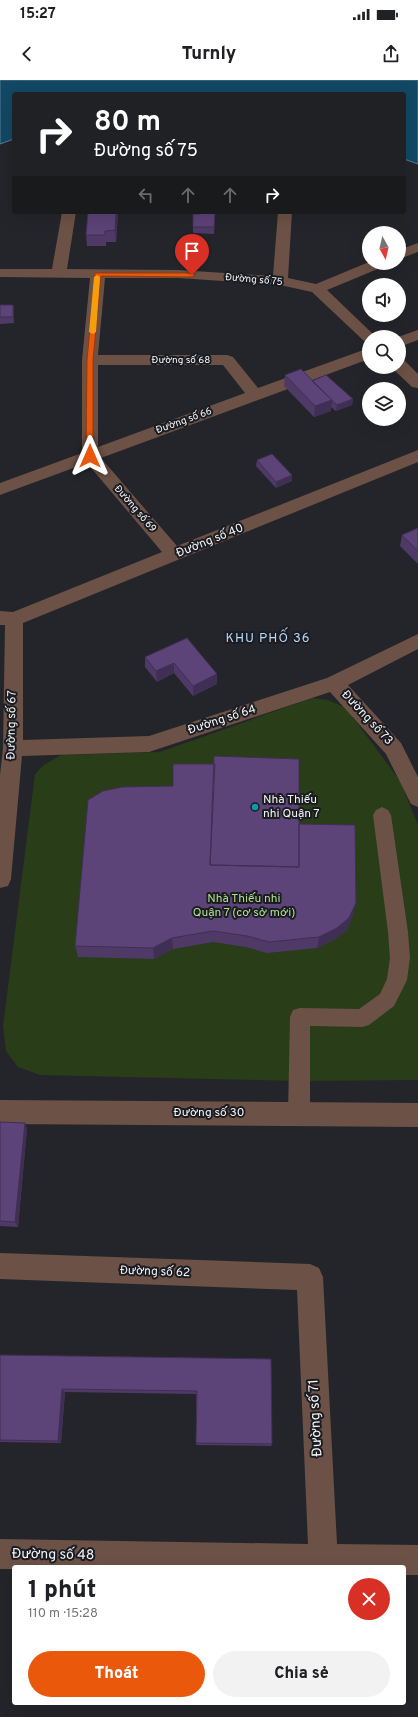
<!DOCTYPE html>
<html lang="vi">
<head>
<meta charset="utf-8">
<style>
	body { margin:0; font-family:Overpass,sans-serif; background:#f2f2f2; color:#202124; height:100vh; display:flex; flex-direction:column; font-size:15px; white-space:nowrap }
	* { box-sizing:border-box; margin:0 }
	p { font-size:13px; color:#757577 }
	.icon { flex:none; width:22px; height:22px; fill:none; stroke:currentColor; stroke-width:2; stroke-linecap:round; stroke-linejoin:round }
	.map { position:relative; flex:1; overflow:hidden }
	.side { position:absolute; left:12px; top:1485px; width:394px; height:140px; display:flex; flex-direction:column; background:#fff; border-radius:4px; box-shadow:0 4px 16px #0002 }
	.side>* { flex:none }
	.banner { position:absolute; left:12px; top:12px; width:394px; height:122px; border-radius:4px; box-shadow:0 4px 16px #0002; background:#202124; color:#fff; overflow:hidden }
	.needle { width:26px; rotate:172deg }
	.fabs { position:absolute; left:362px; top:146px; display:grid; gap:8px }
	.fabs a { display:grid; place-items:center; width:44px; height:44px; border-radius:50%; background:#fff; box-shadow:0 4px 16px #0002; font-size:20px }
	.pin { position:absolute; display:grid; place-items:center; width:34px; height:34px; color:#fff; margin:-41px -17px; border-radius:50% 50% 50% 0; rotate:-45deg; box-shadow:0 0 4px #0007 }
	.pin .icon { rotate:45deg }
	.me { position:absolute; width:44px; margin:-22px; rotate:0deg; stroke-linejoin:round; filter:drop-shadow(0 0 3px #0008) }
	.turn { display:flex; align-items:center; gap:14px; height:84px; padding:0 16px; font-size:18px }
	.turn .icon { width:52px; height:52px; stroke-width:2.5 }
	.turn b { display:block; font-size:28px; line-height:34px }
	.lanes { display:flex; align-items:center; height:38px; padding:0 16px; background:#0003; justify-content:center; gap:20px; direction:ltr }
	.lanes .off { opacity:.35 }
	.round { display:grid; place-items:center; flex:none; width:42px; height:42px; border-radius:21px; background:#f2f2f2 }
	.overview { display:flex; align-items:center; justify-content:space-between; height:68px; padding:0 16px }
	h1 { font-size:24px; font-weight:800; line-height:30px }
	.button { display:flex; gap:8px; margin-top:auto; padding:8px 16px }
	.button a { flex:1; height:46px; border-radius:24px; background:#ea580c; color:#fff; font-size:16px; font-weight:800; line-height:46px; text-align:center }
	.button a+a { background:#f2f2f2; color:#202124 }
	.status { display:flex; justify-content:space-between; align-items:center; height:28px; padding:0 20px; background:#fff; direction:ltr }
	.status svg { height:11px; fill:currentColor }
	header { display:flex; justify-content:space-between; align-items:center; height:52px; padding:0 16px; background:#fff; font-size:18px; font-weight:800 }
	.map>svg:first-child { display:block }
	.green { fill:#283d18 }
	.water { fill:#124864; stroke:#567c90 }
	.lines { fill:none; stroke-linecap:round; stroke-linejoin:round }
	.lane { fill:#6c5146; fill-rule:evenodd }
	.street { fill:#6c5146; fill-rule:evenodd }
	.wall { fill:#4f3a67 }
	.shaded-wall { fill:#402f54 }
	.building { fill:#5c4378; stroke:#402f54 }
	.route { fill:#ea580c; stroke:#983908 }
	.slow { fill:#f59e0b }
	.culture-dot { fill:#0f9aa8; stroke:#1b1c21; stroke-width:1.5 }
	.labels { text-anchor:middle; dominant-baseline:central; stroke-width:4; stroke-linejoin:round; paint-order:stroke }
	.far-street-label { font-size:10px; fill:#f3f4f7; stroke:#1b1c21 }
	.street-label { font-size:12px; fill:#f3f4f7; stroke:#1b1c21 }
	.poi-label { font-size:12px; fill:#f3f4f7; stroke:#1b1c21; text-anchor:start }
	.park-label { font-size:12px; fill:#addf8c; stroke:#1b1c21 }
	.neighbourhood-label { font-size:13px; letter-spacing:1px; fill:#b5dafb; stroke:#1b1c21 }
	.near-street-label { font-size:14px; fill:#f3f4f7; stroke:#1b1c21 }
</style>
</head>
<body>
<div class="status"><b>15:27</b><svg viewBox="0 0 49 12"><path d="M0 12V9h3v3zM5 12V6h3v6zM10 12V3h3v9zM15 12V0h3v12zM26 1h20v11H26zM47 4h2v5h-2z"/></svg></div>
<header><svg class="icon" aria-label="back" viewBox="0 0 24 24"><path d="M15 5l-7 7 7 7"/></svg>Turnly<svg class="icon" aria-label="share" viewBox="0 0 24 24"><path d="M12 15V3M7 8l5-5 5 5M5 13v7h14v-7"/></svg></header>
<div class="map">
<svg width="418" height="1637" viewBox="0 0 418 1637">
	<rect width="100%" height="100%" fill="#24252a"/>
	<path class="green" d="M312 618 328 620 346 628 400 701 418 745V1000L300 1001 40 995 18 987 6 971 3 946 35 694 44 685 61 675 160 672Z"/>
	<path class="water" d="M0 0H418V84L404 79V14H14V59L0 64Z"/>
	<g class="lines">
		<path class="lane" d="M382 727 388 730 391 735 408 852 410 878 407 900 394 926 369 945 362 947 310 946V1034L306 1041 299 1044 292 1041 288 1034 290 937 293 930 300 928 359 929 380 914 387 899 390 878 388 852 373 735 376 730Z"/>
		<path class="street" d="M62 132H76L67 189 178 190 273 196 278 132H292L288 198 316 204 369 182 387 183 385 186 327 210 374 255 376 257H369V263L364 261 312 212 280 205 178 198H105L98 275H227L233 277 258 308 369 268V279L101 378 177 466 418 370V382L23 543V660L149 656 327 598 418 554V569L348 605 401 663 418 697V727L411 724 386 674 330 612 149 672 22 676 11 799 8 806 0 808V695L3 668 5 545H0V531L13 532 162 472 87 383 0 415V403L82 373V280L90 198 0 197V189H52ZM98 285H223L245 313 98 367Z
			M418 163V172L399 179V170Z
			M418 250V260L399 267 398 257Z
			M399 280 405 281 418 294V308L412 307 393 289 392 287H399Z
			M0 1020 418 1023V1047L0 1044Z
			M0 1173 310 1184 319 1188 323 1197 337 1464 418 1465V1495H404V1487H14V1489H0V1459L308 1464 297 1210 0 1199Z"/>
	</g>
	<path class="wall" d="M88 132H118L116 162H106V166H87L86 155Z
		M215 132 214 154 193 153V134H201Z
		M0 225H13L14 231V243L0 244Z
		M285 295 312 301 353 319 352 325 336 331 331 327V331L314 337 284 306Z
		M257 380 292 395V401L276 408 256 386Z
		M418 448V484L400 466 402 455Z
		M187 558 217 604 193 616 174 593 157 602 145 587V577Z
		M299 746 353 835 347 850 335 859 317 868 267 873 246 867 213 862 173 869 154 879 78 877 75 866Z
		M0 1042 27 1049 18 1147 0 1146Z
		M0 1275 271 1279 272 1364 271 1366 196 1365V1314L65 1312 61 1363 0 1362Z"/>
	<path class="shaded-wall" d="M116 132H118L116 162 115 150Z
		M13 225 14 231V243L13 237Z
		M353 319 352 325 336 331 337 325Z
		M332 320 331 331 314 337 315 326Z
		M292 395V401L276 408V402Z
		M174 583V593L157 602 156 591Z
		M217 594V604L193 616V606Z
		M356 823 353 835 347 850 335 859 317 868 319 857Z
		M172 858 173 869 154 879 153 868Z
		M25 1043 27 1049 18 1147 15 1142Z
		M62 1309 65 1312 61 1363 58 1361Z"/>
	<path class="building" d="M88 132H116L115 150 105 151V155H86Z
		M201 132H215L214 147H193V134H201Z
		M0 225H13V237H0Z
		M301 289 332 320 315 326 285 295Z
		M326 295 353 319 337 325 312 301Z
		M272 374 292 395 276 402 257 380Z
		M418 448V471L402 455Z
		M187 558 217 594 193 606 174 583 156 591 145 577Z
		M214 676 299 679V787L210 785Z
		M173 684H215L210 785 299 787V744L355 745 356 823 349 838 337 848 319 857 269 862 247 856 213 851 172 858 153 868 75 866 88 720 103 711 122 707 173 706Z
		M0 1042 25 1043 15 1142 0 1141Z
		M0 1275 271 1279 272 1364 196 1363 197 1311 62 1309 58 1361 0 1360Z"/>
	<path class="route" d="M95 193H192L195 195 192 197 101 196 93 280V376L90 379 86 376 87 280Z"/>
	<path class="slow" d="M97 195 100 197 96 252 93 254 89 252 94 197Z"/>
	<circle class="culture-dot" cx="255" cy="727" r="4"/>
	<g class="labels">
		<g class="far-street-label">
			<text transform="translate(254 200) rotate(5)">Đường số 75</text>
			<text x="181" y="280">Đường số 68</text>
			<text transform="translate(184 341) rotate(-20)">Đường số 66</text>
			<text transform="translate(135 429) rotate(49)">Đường số 69</text>
		</g>
		<g class="street-label">
			<text transform="translate(210 461) rotate(-22)">Đường số 40</text>
			<text transform="translate(367 638) rotate(47)">Đường số 73</text>
			<text transform="translate(222 640) rotate(-18)">Đường số 64</text>
			<text transform="translate(12 645) rotate(-89)">Đường số 67</text>
			<text x="209" y="1033">Đường số 30</text>
			<text transform="translate(155 1192) rotate(2)">Đường số 62</text>
		</g>
		<g class="poi-label">
			<text x="263" y="720">Nhà Thiếu<tspan x="263" dy="14">nhi Quận 7</tspan></text>
		</g>
		<g class="park-label">
			<text x="244" y="819">Nhà Thiếu nhi<tspan x="244" dy="14">Quận 7 (cơ sở mới)</tspan></text>
		</g>
		<g class="neighbourhood-label">
			<text x="268" y="559">KHU PHỐ 36</text>
		</g>
		<g class="near-street-label">
			<text transform="translate(316 1338) rotate(-93)">Đường số 71</text>
			<text transform="translate(53 1475) rotate(1)">Đường số 48</text>
		</g>
	</g>
</svg>
<div class="fabs">
<a><svg class="needle" viewBox="-14 -14 28 28"><path d="M0-13l5 13h-10z" fill="#e53935"/><path d="M0 13l5-13h-10z" fill="#757577"/></svg></a>
<a><svg class="icon" aria-label="sound" viewBox="0 0 24 24"><path d="M4 9h4l5-4v14l-5-4H4zM17 9q2 3 0 6"/></svg></a>
<a><svg class="icon" aria-label="search" viewBox="0 0 24 24"><circle cx="10" cy="10" r="6"/><path d="M15 15l6 6"/></svg></a>
<a><svg class="icon" aria-label="layers" viewBox="0 0 24 24"><path d="M12 4l9 5-9 5-9-5zM3 14l9 5 9-5"/></svg></a>
</div>
<div class="pin" style="left:192px;top:195px;background:#d93025"><svg class="icon" aria-label="arrive" viewBox="0 0 24 24"><path d="M6 21V4h12l-3 4 3 4H6"/></svg></div>
<svg class="me" style="left:90px;top:376px" viewBox="-20 -20 40 40"><path d="M0-17L14 15 0 8-14 15z" fill="#ea580c" stroke="#fff" stroke-width="4"/></svg>
<div class="banner">
<div class="turn"><svg class="icon" aria-label="right" viewBox="0 0 24 24"><path d="M7 20v-9h11M14 6l5 5-5 5"/></svg><div><b>80 m</b>Đường số 75</div></div>
<div class="lanes"><svg class="icon off" aria-label="left" viewBox="0 0 24 24"><path d="M17 20v-9H6M10 6l-5 5 5 5"/></svg><svg class="icon off" aria-label="ahead" viewBox="0 0 24 24"><path d="M12 20V5M6 11l6-6 6 6"/></svg><svg class="icon off" aria-label="ahead" viewBox="0 0 24 24"><path d="M12 20V5M6 11l6-6 6 6"/></svg><svg class="icon" aria-label="right" viewBox="0 0 24 24"><path d="M7 20v-9h11M14 6l5 5-5 5"/></svg></div>
</div>
<section class="side">
<div class="overview"><div><h1>1 phút</h1><p>110 m · 15:28</p></div><a class="round" style="background:#d93025;color:#fff"><svg class="icon" aria-label="close" viewBox="0 0 24 24"><path d="M6 6l12 12M18 6L6 18"/></svg></a></div>
<div class="button"><a>Thoát</a><a>Chia sẻ</a></div>
</section>
</div>
</body>
</html>
